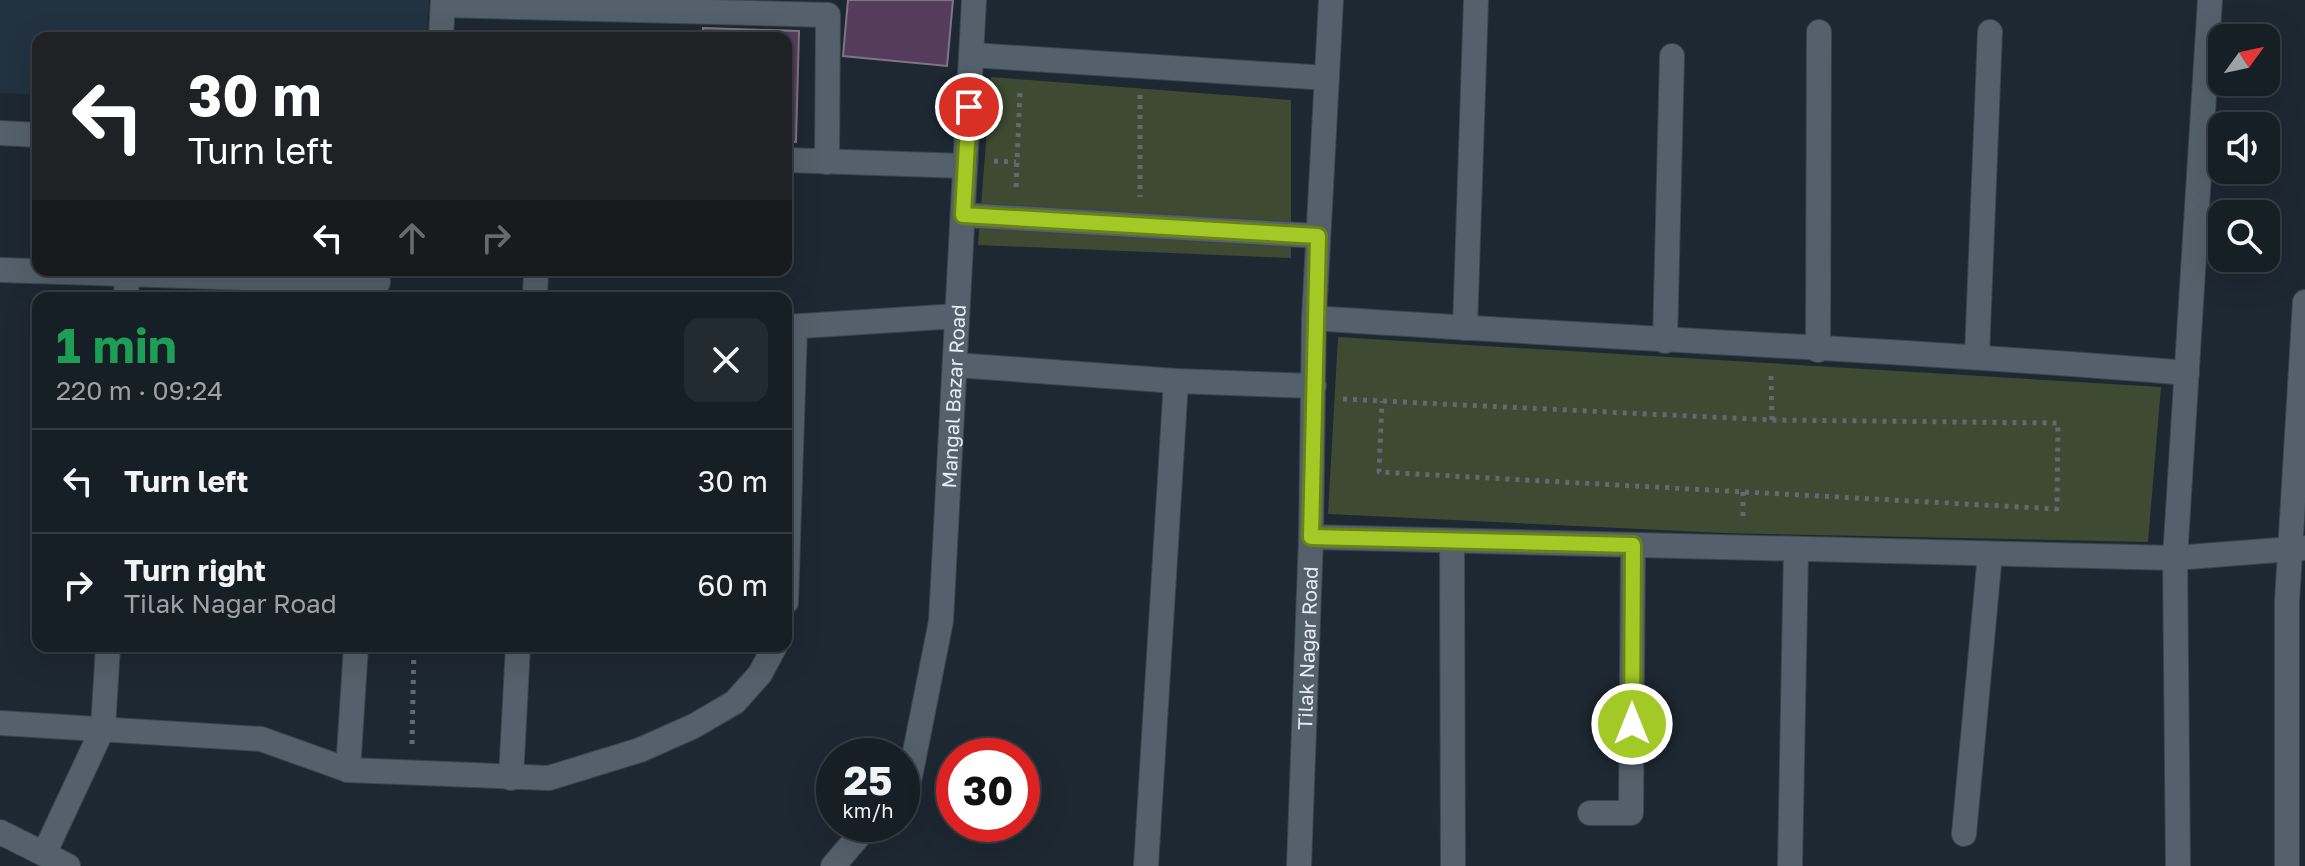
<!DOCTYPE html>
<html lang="en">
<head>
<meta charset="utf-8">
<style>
	body { margin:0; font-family:"Golos Text",sans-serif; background:#232b32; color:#f1f3f6; height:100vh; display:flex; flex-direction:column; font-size:30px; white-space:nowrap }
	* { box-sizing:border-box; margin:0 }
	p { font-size:26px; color:#9ea2a7 }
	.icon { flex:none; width:44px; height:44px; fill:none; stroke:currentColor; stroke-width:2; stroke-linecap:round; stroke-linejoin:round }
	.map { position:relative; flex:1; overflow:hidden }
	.details { position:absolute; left:32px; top:292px; width:760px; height:360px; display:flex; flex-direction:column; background:#161e26; border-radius:16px; box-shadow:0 8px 32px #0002,0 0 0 2px #353c43 }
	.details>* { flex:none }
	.guide { position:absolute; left:32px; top:32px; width:760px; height:244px; border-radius:16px; box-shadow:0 8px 32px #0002,0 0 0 2px #353c43; background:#202124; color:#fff; overflow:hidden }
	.needle { width:52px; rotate:57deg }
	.controls { position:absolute; left:2208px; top:24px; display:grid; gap:16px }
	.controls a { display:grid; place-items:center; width:72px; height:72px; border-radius:16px; background:#161e26; box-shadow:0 8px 32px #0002,0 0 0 2px #353c43; font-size:40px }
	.speed { position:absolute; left:816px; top:738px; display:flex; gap:16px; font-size:40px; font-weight:700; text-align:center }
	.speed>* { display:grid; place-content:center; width:104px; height:104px; border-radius:50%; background:#161e26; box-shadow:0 8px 32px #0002,0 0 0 2px #353c43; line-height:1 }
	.speed small { font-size:20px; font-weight:400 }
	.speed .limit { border:12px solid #d22; background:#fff; color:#111 }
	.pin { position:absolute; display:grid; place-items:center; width:68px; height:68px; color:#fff; margin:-34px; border:4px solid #fff; border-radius:50%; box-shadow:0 2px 8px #0007 }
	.me { position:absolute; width:88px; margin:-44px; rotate:0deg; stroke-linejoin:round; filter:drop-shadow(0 0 6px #0008) }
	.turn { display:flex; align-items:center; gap:28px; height:168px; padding:0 24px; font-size:36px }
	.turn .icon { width:104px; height:104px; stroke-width:2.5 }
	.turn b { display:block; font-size:56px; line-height:68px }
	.lanes { display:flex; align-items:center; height:76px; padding:0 24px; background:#0003; justify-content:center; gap:40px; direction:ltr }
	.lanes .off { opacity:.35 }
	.round { display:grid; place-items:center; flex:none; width:84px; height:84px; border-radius:16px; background:#232b32 }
	.headline { display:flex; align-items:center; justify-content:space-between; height:136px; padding:0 24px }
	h1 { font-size:48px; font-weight:700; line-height:60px; color:#1e9e55 }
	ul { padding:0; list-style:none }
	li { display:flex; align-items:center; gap:24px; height:104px; padding:0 24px; border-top:2px solid #353c43 }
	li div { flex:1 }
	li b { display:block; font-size:30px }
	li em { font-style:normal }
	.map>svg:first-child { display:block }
	.built { fill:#233241 }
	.green { fill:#3e4a32 }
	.building { fill:#553c5c; stroke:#7f7582; stroke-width:2 }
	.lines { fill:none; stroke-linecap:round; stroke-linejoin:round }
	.minor-casing { stroke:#3c454d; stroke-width:26 }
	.path { stroke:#616a73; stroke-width:5; stroke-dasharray:4 6; stroke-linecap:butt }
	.minor { stroke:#54606b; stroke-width:24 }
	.route-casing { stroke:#6a8319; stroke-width:20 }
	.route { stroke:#a3c926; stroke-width:14 }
	.labels { text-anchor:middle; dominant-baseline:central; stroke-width:6; stroke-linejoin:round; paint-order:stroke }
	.street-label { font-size:20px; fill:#e4ebf2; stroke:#141e28 }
</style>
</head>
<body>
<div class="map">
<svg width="2305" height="866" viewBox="0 0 2305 866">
	<rect width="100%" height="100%" fill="#1e2832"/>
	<path class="built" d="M0 0H429L427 38H38V95L0 93Z"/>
	<path class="green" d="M991 77 1291 100V258L978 245Z
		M1338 337 2161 387 2148 542 1725 533 1328 514Z"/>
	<path class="building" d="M848 0H953L947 66 843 56Z
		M703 28 799 31 796 142 786 141V38H702Z"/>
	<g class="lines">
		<g class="minor-casing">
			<g id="minor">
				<path d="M443 5 828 15 827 162"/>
				<path d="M441 38 443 0"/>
				<path d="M972 55 1327 78"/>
				<path d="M0 133 38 135"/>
				<path d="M786 160 965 166"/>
				<path d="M963 215 1318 236"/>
				<path d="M0 270 378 282"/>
				<path d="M126 298 127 274"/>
				<path d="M535 298 536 270"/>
				<path d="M1314 318C1605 338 1896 349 2187 373"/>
				<path d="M786 327 957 316"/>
				<path d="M1465 328 1476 0"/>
				<path d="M1665 341 1672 56"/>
				<path d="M1818 350 1819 32"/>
				<path d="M1977 355 1990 32"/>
				<path d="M956 365 1176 381 1314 386"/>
				<path d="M1311 537 2175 558 2305 548"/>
				<path d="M1452 541 1453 866"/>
				<path d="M786 602 795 328"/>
				<path d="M0 723 261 739 348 770 549 778 640 750 694 726 735 702 760 674 775 646"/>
				<path d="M348 770 356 646"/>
				<path d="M511 778 518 646"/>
				<path id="s1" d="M902 786 910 777 941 621 974 0"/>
				<path d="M1590 813H1631L1633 545"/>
				<path d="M0 832 68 866"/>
				<path d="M1964 834 1990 554"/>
				<path d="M44 854 103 728 108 646"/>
				<path d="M833 866 869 824"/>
				<path d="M1146 866 1176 381"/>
				<path id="s2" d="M1299 866 1311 537 1314 318 1331 0"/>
				<path d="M1790 866 1796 551"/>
				<path d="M2178 866 2175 558 2210 0"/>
				<path d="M2287 866V602L2305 302"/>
			</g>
		</g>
		<path class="path" d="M1140 95V197
			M994 161 1016 162
			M1016 187 1020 90
			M1771 376 1772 420
			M1343 399 1382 401 1772 420 2058 423 2057 509 1379 472 1382 401
			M1743 492V519
			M412 744 414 646"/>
		<use href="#minor" class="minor"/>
	</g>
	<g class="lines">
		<g class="route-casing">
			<path id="route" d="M969 107 963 215 1318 236 1311 537 1633 545 1632 724"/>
		</g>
		<use href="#route" class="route"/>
	</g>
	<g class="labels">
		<g class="street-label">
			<text stroke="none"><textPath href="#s1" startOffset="396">Mangal Bazar Road</textPath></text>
			<text stroke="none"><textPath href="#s2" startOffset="218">Tilak Nagar Road</textPath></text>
		</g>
	</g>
</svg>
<div class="controls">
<a><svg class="needle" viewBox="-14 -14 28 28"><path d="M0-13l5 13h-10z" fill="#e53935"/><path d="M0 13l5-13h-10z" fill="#9ea2a7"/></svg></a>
<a><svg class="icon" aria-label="sound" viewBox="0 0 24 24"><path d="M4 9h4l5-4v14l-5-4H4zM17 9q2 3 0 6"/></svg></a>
<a><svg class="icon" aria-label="search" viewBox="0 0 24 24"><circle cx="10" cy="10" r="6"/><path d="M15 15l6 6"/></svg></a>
</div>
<div class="speed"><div>25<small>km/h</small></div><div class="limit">30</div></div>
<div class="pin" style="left:969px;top:107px;background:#d93025"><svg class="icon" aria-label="arrive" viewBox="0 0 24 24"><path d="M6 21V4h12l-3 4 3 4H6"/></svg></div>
<svg class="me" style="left:1632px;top:724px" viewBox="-20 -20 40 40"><circle r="17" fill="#a3c926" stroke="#fff" stroke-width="3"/><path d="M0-11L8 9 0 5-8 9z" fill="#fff"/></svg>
<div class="guide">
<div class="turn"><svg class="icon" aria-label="left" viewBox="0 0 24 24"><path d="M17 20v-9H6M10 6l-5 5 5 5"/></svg><div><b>30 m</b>Turn left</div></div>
<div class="lanes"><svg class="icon" aria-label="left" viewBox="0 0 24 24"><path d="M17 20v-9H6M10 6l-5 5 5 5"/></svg><svg class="icon off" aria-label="ahead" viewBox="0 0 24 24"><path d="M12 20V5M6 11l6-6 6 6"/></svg><svg class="icon off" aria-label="right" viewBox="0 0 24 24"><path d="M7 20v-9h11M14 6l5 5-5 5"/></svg></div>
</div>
<section class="details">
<div class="headline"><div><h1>1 min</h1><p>220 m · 09:24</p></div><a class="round"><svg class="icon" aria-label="close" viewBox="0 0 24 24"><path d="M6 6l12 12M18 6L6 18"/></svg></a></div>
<ul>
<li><svg class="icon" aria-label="left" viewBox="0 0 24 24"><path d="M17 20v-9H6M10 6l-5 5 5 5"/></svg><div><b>Turn left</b></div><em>30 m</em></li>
<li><svg class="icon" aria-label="right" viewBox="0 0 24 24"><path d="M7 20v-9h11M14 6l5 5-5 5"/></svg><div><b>Turn right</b><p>Tilak Nagar Road</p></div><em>60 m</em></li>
</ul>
</section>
</div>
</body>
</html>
